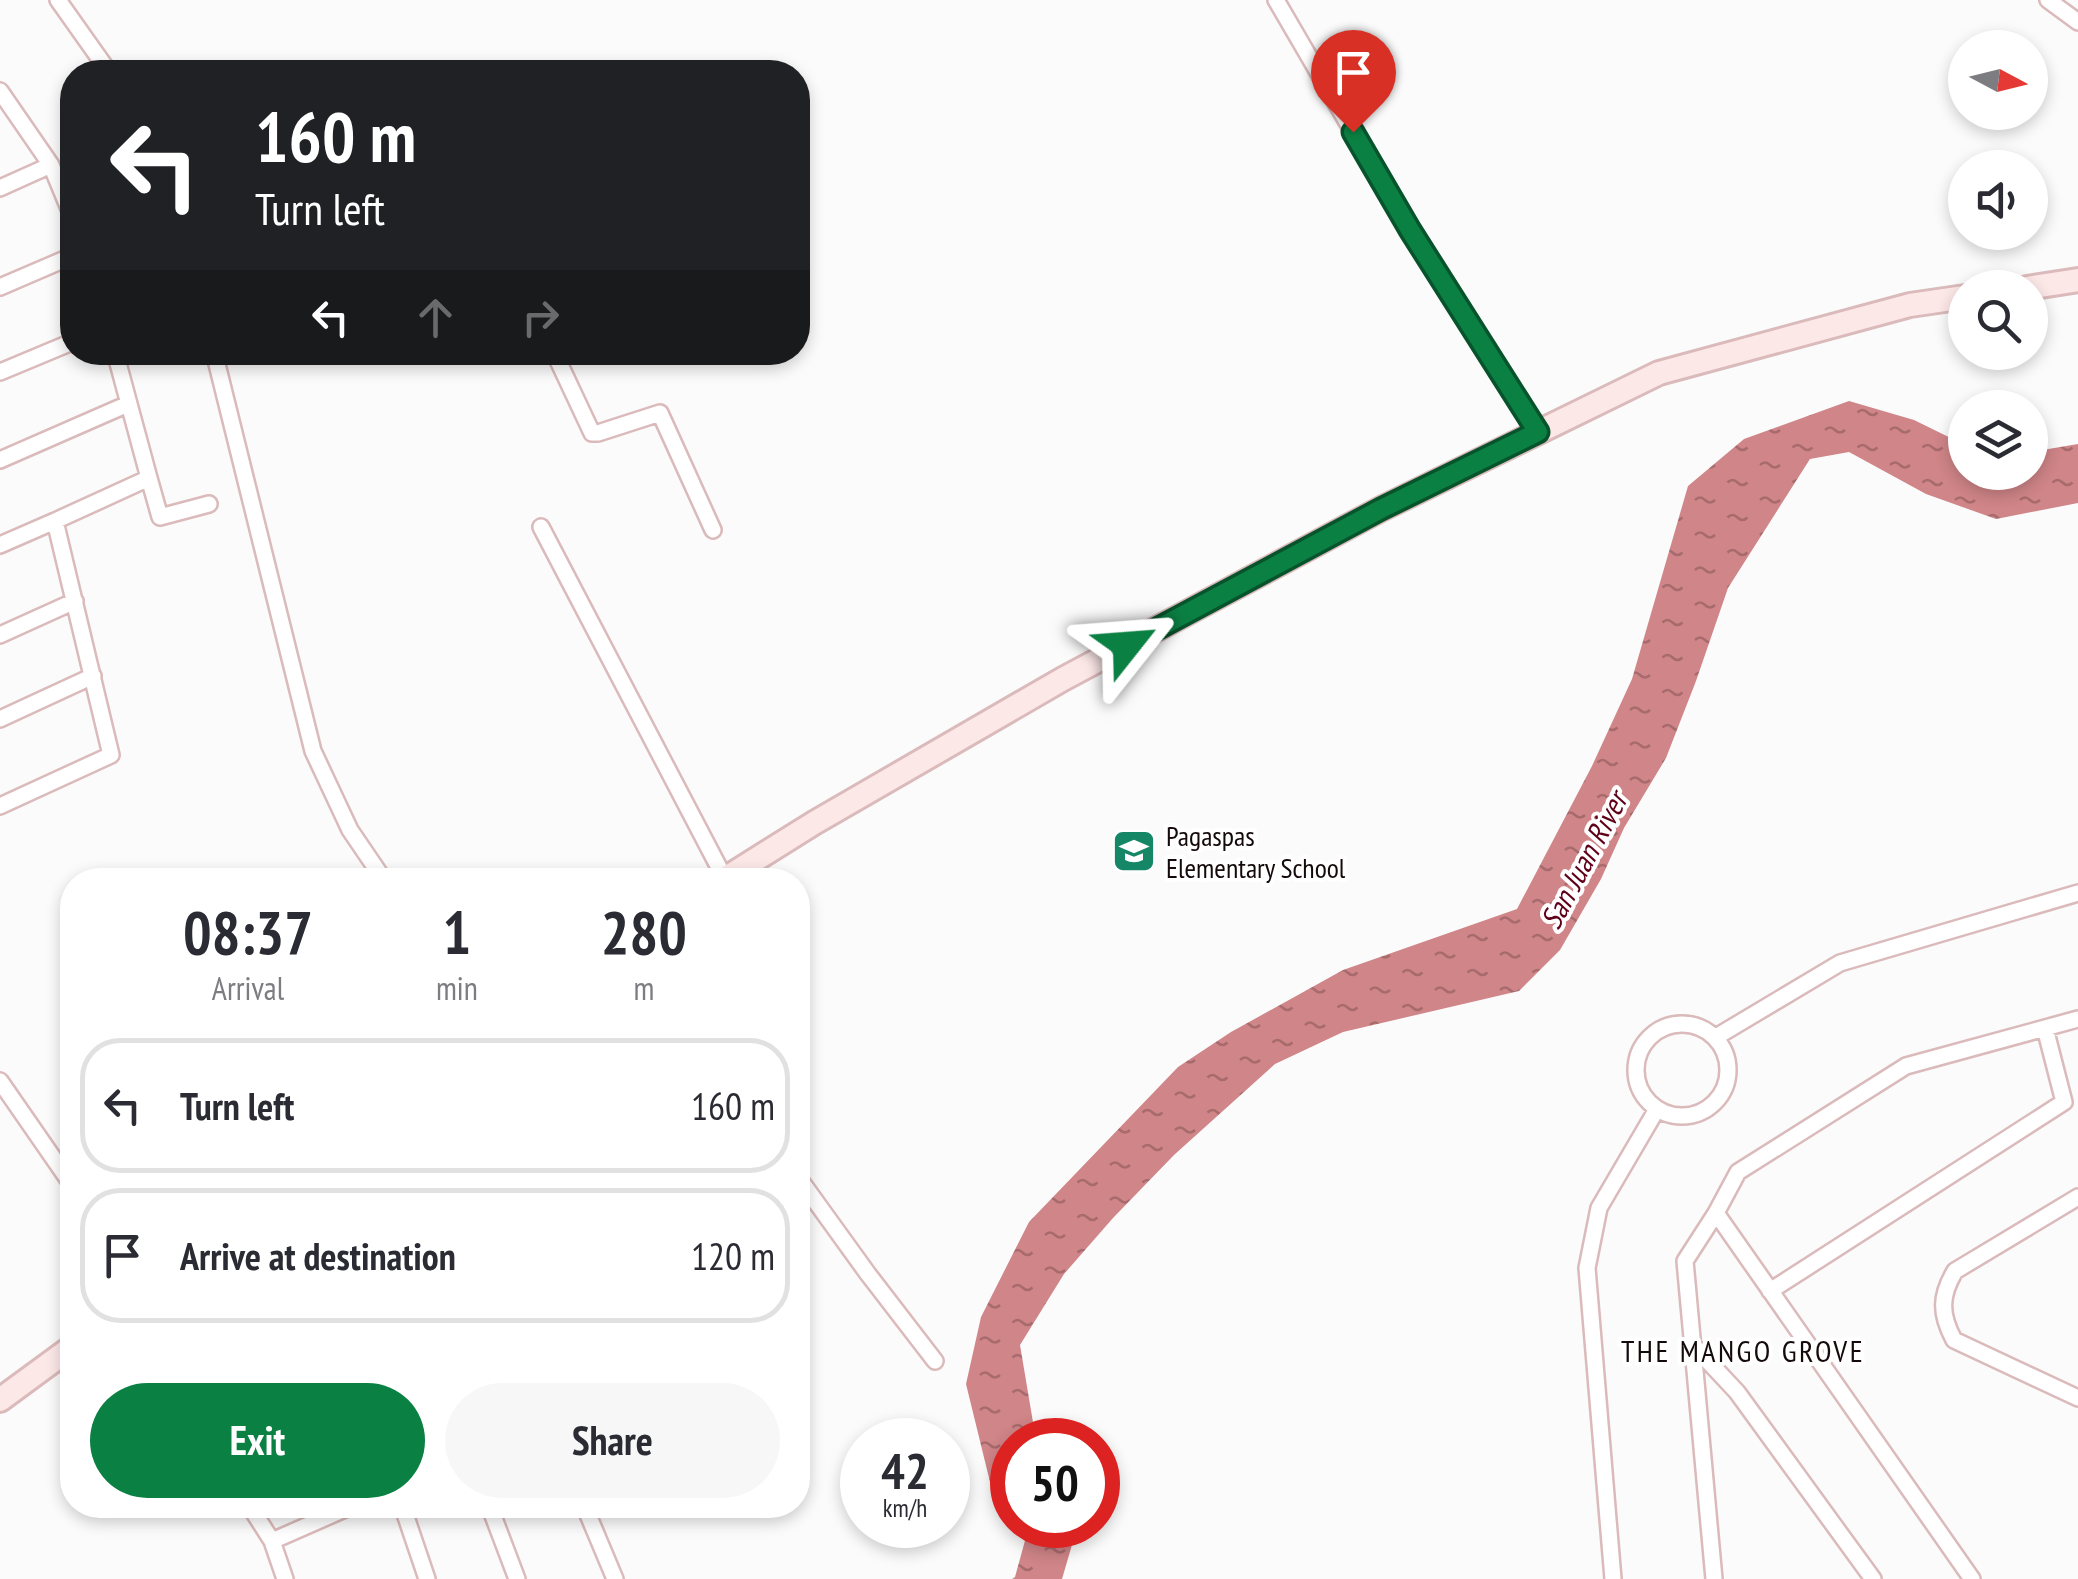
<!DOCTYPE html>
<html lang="en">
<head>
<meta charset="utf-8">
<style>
	body { margin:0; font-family:"PT Sans Narrow",sans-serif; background:#f7f7f7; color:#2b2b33; height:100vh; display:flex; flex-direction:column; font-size:38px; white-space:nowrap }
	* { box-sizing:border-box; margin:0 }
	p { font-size:32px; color:#7c7c81 }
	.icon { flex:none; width:55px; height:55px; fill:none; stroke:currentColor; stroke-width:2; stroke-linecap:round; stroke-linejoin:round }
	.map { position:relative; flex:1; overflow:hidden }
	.sheet { position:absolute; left:60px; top:868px; width:750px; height:650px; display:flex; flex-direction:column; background:#fff; border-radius:40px; box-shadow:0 5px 15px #0003 }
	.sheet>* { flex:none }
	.guide { position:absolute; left:60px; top:60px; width:750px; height:305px; border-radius:40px; box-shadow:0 5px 15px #0003; background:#202124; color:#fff; overflow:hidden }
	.needle { width:65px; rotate:97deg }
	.tools { position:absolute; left:1948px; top:30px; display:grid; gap:20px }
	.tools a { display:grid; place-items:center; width:100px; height:100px; border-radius:50%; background:#fff; box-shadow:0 5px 15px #0003; font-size:50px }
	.speed { position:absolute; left:840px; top:1418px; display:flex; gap:20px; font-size:50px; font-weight:700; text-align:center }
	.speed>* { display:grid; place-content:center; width:130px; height:130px; border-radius:50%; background:#fff; box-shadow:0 5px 15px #0003; line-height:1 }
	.speed small { font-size:25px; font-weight:400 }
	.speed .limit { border:15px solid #d22; background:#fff; color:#111 }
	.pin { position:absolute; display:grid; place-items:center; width:85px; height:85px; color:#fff; margin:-102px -42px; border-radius:50% 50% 50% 0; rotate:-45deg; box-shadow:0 0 10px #0007 }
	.pin .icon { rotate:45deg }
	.me { position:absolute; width:110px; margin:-55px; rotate:62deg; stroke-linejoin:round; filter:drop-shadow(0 0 8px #0008) }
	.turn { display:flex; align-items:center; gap:35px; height:210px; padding:0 30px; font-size:45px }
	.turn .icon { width:130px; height:130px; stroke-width:2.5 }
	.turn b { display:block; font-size:70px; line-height:85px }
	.lanes { display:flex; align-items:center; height:95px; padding:0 30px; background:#0003; justify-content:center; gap:50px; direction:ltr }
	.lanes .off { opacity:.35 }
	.eta { display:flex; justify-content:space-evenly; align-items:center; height:170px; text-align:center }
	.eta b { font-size:60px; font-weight:600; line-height:70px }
	.primary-button { display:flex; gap:20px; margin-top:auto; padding:20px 30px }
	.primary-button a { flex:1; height:115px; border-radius:60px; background:#0b8043; color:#fff; font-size:40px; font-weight:600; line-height:115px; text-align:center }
	.primary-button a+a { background:#f7f7f7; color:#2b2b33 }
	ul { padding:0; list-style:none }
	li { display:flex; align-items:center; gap:30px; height:135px; margin:0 20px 15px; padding:0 10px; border:5px solid #e1e1e2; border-radius:40px }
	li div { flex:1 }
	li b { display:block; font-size:38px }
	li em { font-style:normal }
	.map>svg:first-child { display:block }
	.water { fill:url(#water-ripples) }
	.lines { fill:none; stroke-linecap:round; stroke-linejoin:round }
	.street-casing { stroke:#dbbabb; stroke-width:20 }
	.secondary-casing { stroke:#dbbabb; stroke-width:28 }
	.street { stroke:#fff; stroke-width:15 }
	.secondary { stroke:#fde8e8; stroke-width:22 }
	.route-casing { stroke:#07532c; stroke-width:25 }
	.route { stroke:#0b8043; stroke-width:18 }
	.labels { text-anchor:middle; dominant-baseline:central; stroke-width:8; stroke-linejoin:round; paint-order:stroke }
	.poi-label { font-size:28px; fill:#150a0b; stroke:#fff; text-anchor:start }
	.water-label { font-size:30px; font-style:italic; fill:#5e0017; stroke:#fff }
	.neighbourhood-label { font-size:30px; letter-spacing:2.5px; fill:#150a0b; stroke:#fff }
</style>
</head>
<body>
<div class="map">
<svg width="2078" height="1579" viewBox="0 0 2078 1579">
	<defs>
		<pattern id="water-ripples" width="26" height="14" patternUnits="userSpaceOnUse" patternTransform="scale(2.5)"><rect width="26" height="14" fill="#d08588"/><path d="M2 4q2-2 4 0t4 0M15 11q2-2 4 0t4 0" fill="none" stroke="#a86b6d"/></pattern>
	</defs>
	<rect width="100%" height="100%" fill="#fbfbfb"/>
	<path class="water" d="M1849 401 1914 420 1965 445V472H2030V452L2078 444V503L1996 519 1926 494 1849 452 1810 459 1728 588 1696 681 1666 758 1624 828 1601 879 1560 950 1519 991 1343 1032 1275 1064 1174 1155 1113 1218 1064 1274 1020 1345 1036 1440H1012V1516L990 1482 966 1384 981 1317 1029 1222 1178 1067 1231 1032 1343 970 1517 909 1592 766 1632 679 1688 486 1744 439Z
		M1018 1525H1074V1538L1062 1579H1012L1015 1577 1026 1537Z"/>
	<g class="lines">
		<g class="street-casing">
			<path id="street" d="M58 0 109 72
				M1276 0 1410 230 1538 432
				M2048 0 2078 22
				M0 91 51 165 72 216
				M0 188 51 165
				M0 287 72 256
				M214 352 313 751 350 830 384 880
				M554 352 592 433H598L660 413 713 530
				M0 372 72 342
				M0 460 128 404
				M149 478 160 517 209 504
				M541 527 725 879
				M0 545 55 521
				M0 635 75 601
				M0 719 93 676
				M0 806 111 755 55 521 149 478 115 352
				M1636 1070a46 46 0 1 1 92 0a46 46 0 1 1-92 0Z
				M1716 1037 1840 963 2078 893
				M0 1081 72 1185
				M798 1177 868 1274 935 1361
				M2078 1197 1955 1271C1940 1296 1940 1314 1954 1340L2078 1398
				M1716 1213 1972 1579
				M1770 1291 2064 1102 2045 1028
				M1692 1344 1737 1392 1873 1579
				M249 1505 272 1541 354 1505
				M402 1505 427 1579
				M489 1505 517 1579
				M584 1505 615 1579
				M272 1541 285 1579
				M1613 1579 1587 1268 1599 1208 1657 1109
				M1714 1579 1685 1261 1716 1213 1738 1172 1906 1066 2078 1019"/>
		</g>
		<g class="secondary-casing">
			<path id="secondary" d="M2027 288 2078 280
				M723 880 814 823 1063 679 1381 509 1659 373 1910 305 1965 297
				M0 1400 72 1347"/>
		</g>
		<use href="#street" class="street"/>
		<use href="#secondary" class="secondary"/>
	</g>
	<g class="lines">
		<g class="route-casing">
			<path id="route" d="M1127 645 1381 509 1538 432 1410 230 1353 132"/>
		</g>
		<use href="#route" class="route"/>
	</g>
	<defs>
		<g id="school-square" transform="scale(2.25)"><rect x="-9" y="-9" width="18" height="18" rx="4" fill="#168766" stroke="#fff"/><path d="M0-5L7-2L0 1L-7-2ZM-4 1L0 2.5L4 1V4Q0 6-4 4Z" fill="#fff"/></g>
	</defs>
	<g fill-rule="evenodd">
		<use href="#school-square" x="1134" y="851"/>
	</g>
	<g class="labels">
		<g class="poi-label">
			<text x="1166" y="835">Pagaspas<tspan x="1166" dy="32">Elementary School</tspan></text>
		</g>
		<g class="water-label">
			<text transform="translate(1583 860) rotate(-62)">San Juan River</text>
		</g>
		<g class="neighbourhood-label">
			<text x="1743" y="1350">THE MANGO GROVE</text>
		</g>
	</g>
</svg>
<div class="tools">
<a><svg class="needle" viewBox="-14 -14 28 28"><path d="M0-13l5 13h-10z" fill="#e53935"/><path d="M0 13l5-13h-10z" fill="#7c7c81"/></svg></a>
<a><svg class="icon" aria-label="sound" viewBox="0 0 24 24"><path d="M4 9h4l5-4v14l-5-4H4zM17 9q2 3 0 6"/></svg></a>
<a><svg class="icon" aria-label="search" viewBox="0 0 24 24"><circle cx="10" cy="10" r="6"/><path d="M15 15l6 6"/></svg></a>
<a><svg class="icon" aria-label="layers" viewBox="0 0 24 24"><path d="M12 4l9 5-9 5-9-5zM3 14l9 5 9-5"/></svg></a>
</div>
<div class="speed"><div>42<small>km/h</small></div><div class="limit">50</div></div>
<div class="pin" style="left:1353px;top:132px;background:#d93025"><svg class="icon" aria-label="arrive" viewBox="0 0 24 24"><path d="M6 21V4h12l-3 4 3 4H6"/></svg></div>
<svg class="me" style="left:1127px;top:645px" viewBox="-20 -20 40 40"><path d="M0-17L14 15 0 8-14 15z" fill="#0b8043" stroke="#fff" stroke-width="4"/></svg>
<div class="guide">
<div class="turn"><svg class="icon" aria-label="left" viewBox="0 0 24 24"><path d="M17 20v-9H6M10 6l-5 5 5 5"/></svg><div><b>160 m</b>Turn left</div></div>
<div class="lanes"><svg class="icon" aria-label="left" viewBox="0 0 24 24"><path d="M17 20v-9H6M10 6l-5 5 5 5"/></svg><svg class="icon off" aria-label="ahead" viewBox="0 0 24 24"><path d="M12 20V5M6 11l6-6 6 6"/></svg><svg class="icon off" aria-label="right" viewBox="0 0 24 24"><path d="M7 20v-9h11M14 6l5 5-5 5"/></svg></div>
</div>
<section class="sheet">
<div class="eta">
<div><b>08:37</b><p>Arrival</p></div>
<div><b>1</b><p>min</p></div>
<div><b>280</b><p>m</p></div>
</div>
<ul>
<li><svg class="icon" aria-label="left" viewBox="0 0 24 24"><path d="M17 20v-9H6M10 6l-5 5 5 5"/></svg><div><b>Turn left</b></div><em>160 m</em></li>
<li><svg class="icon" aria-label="arrive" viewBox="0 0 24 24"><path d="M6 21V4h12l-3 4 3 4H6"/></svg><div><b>Arrive at destination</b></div><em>120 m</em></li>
</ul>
<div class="primary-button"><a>Exit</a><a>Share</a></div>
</section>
</div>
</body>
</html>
